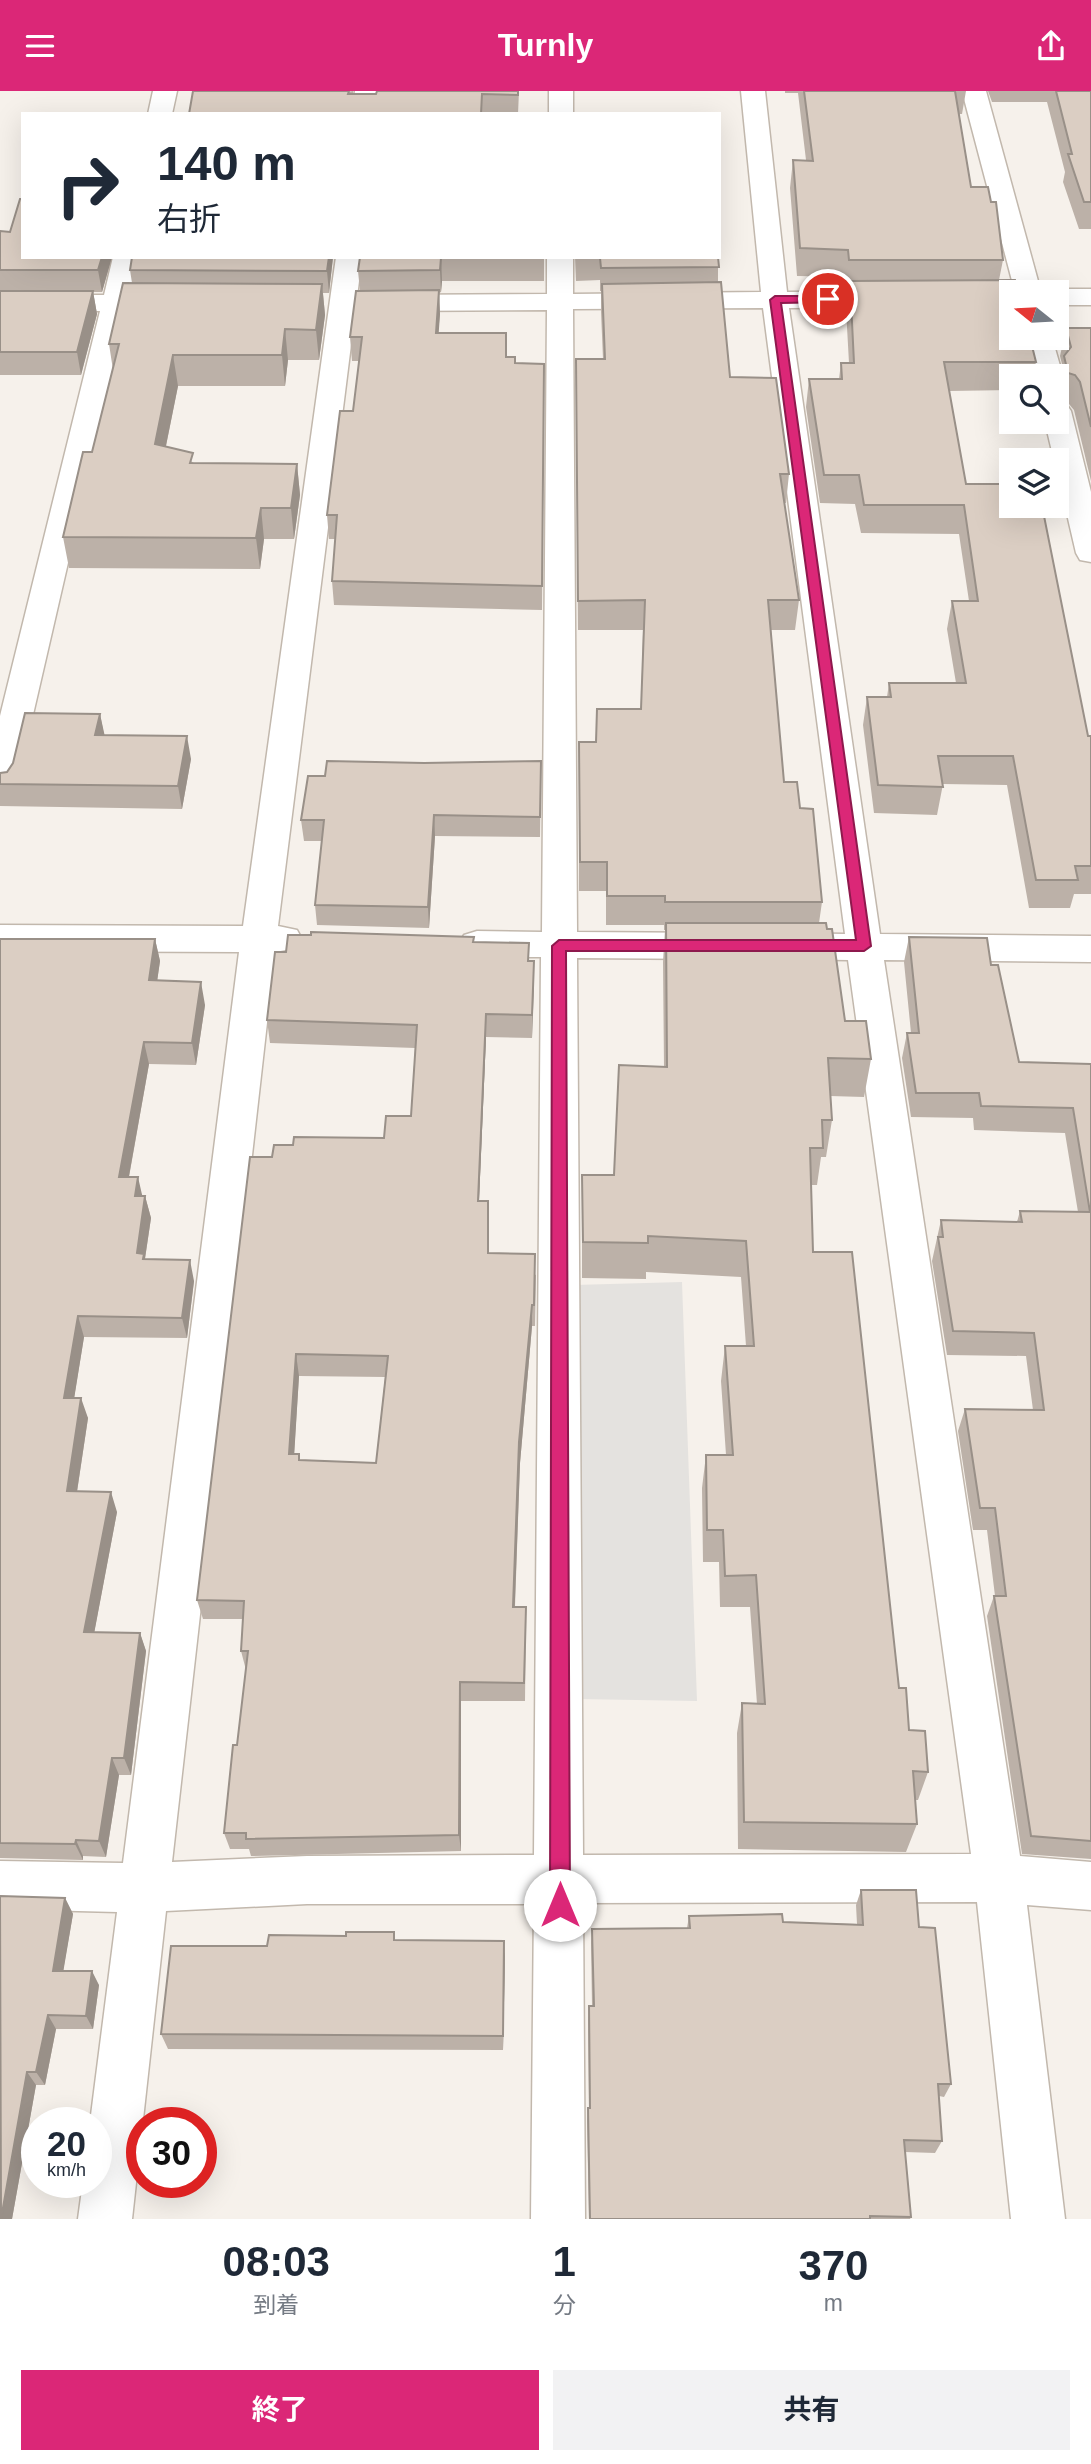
<!DOCTYPE html>
<html lang="ja">
<head>
<meta charset="utf-8">
<style>
	body { margin:0; font-family:Arial,"Noto Sans JP",sans-serif; background:#f2f2f3; color:#1f2937; height:100vh; display:flex; flex-direction:column; font-size:26px; white-space:nowrap }
	* { box-sizing:border-box; margin:0 }
	p { font-size:23px; color:#747a83 }
	.icon { flex:none; width:38px; height:38px; fill:none; stroke:currentColor; stroke-width:2; stroke-linecap:round; stroke-linejoin:round }
	.map { position:relative; height:2128px; overflow:hidden }
	.side { display:flex; flex-direction:column; background:#fff; flex:1 }
	.side>* { flex:none }
	.top-card { position:absolute; left:21px; top:21px; width:700px; height:147px; border-radius:0px; box-shadow:0 7px 28px #0002; background:#fff; color:#1f2937; overflow:hidden }
	.needle { width:46px; rotate:288deg }
	.buttons { position:absolute; left:999px; top:189px; display:grid; gap:14px }
	.buttons a { display:grid; place-items:center; width:70px; height:70px; border-radius:0px; background:#fff; box-shadow:0 7px 28px #0002; font-size:35px }
	.speed { position:absolute; left:21px; top:2016px; display:flex; gap:14px; font-size:35px; font-weight:700; text-align:center }
	.speed>* { display:grid; place-content:center; width:91px; height:91px; border-radius:50%; background:#fff; box-shadow:0 7px 28px #0002; line-height:1 }
	.speed small { font-size:18px; font-weight:400 }
	.speed .limit { border:10px solid #d22; background:#fff; color:#111 }
	.pin { position:absolute; display:grid; place-items:center; width:60px; height:60px; color:#fff; margin:-30px; border:4px solid #fff; border-radius:50%; box-shadow:0 2px 7px #0007 }
	.me { position:absolute; width:77px; margin:-38px; rotate:0deg; stroke-linejoin:round; filter:drop-shadow(0 0 5px #0008) }
	.turn { display:flex; align-items:center; gap:24px; height:147px; padding:0 21px; font-size:32px }
	.turn .icon { width:91px; height:91px; stroke-width:2.5 }
	.turn b { display:block; font-size:49px; line-height:60px }
	.eta { display:flex; justify-content:space-evenly; align-items:center; height:119px; text-align:center }
	.eta b { font-size:42px; font-weight:700; line-height:49px }
	.button { display:flex; gap:14px; margin-top:auto; padding:14px 21px }
	.button a { flex:1; height:80px; border-radius:0px; background:#db2777; color:#fff; font-size:28px; font-weight:700; line-height:80px; text-align:center }
	.button a+a { background:#f2f2f3; color:#1f2937 }
	header { display:flex; justify-content:space-between; align-items:center; height:91px; padding:0 21px; background:#db2777; color:#fff; font-size:32px; font-weight:700 }
	.map>svg:first-child { display:block }
	.parking { fill:#e4e2df }
	.lines { fill:none; stroke-linecap:round; stroke-linejoin:round }
	.minor-casing { stroke:#c2b8ad; stroke-width:3 }
	.minor { fill:#fff; fill-rule:evenodd }
	.wall { fill:#bcb1a8; fill-rule:evenodd }
	.shaded-wall { fill:#999088 }
	.building { fill:#dbcec3; stroke:#999088; stroke-width:2; fill-rule:evenodd }
	.route { fill:#db2777; stroke:#8e194d; stroke-width:2 }
</style>
</head>
<body>
<header><svg class="icon" aria-label="menu" viewBox="0 0 24 24"><path d="M4 6h16M4 12h16M4 18h16"/></svg>Turnly<svg class="icon" aria-label="share" viewBox="0 0 24 24"><path d="M12 15V3M7 8l5-5 5 5M5 13v7h14v-7"/></svg></header>
<div class="map">
<svg width="1091" height="2128" viewBox="0 0 1091 2128">
	<rect width="100%" height="100%" fill="#f6f1eb"/>
	<path class="parking" d="M682 1191 697 1610 576 1608 574 1194Z"/>
	<g class="lines">
		<g class="minor-casing">
			<path id="minor" d="M153 0H177L172 23H148Z
				M355 0H379L376 23H352Z
				M549 0H573V23H549Z
				M741 0H765L787 201 901 200 910 202 914 208 910 214 901 216 789 217 880 843 1091 845V871L884 869 1020 1765 1091 1771V1819L1027 1814 1065 2128H1011L977 1811 583 1812 585 2128H531L534 1813H307L166 1820 132 2128H78L83 2091H96V2032H90L117 1821 0 1818V1770L123 1772 239 861 0 860V834L243 835 336 166H362L278 835 297 839 302 848 297 857 275 861 172 1771 307 1765 534 1764 541 866H477L464 862 459 853 464 844 477 840 542 841 547 219 387 220 378 218 374 212 378 206 387 204 547 203V166H573V203L761 201ZM763 217 845 843 782 842 769 846 764 855 769 864 782 868 848 869 971 1763 583 1764 577 867 718 868 731 864 736 855 731 846 718 842 577 841 573 218Z
				M962 0H986L1041 201H1015Z
				M113 166H139L130 204 178 206 182 212 178 218 126 220 17 693 12 701 0 704V625L100 220H0V204H104Z
				M1057 198H1091V214H1057V201H1047Z
				M1026 247H1052L1063 285 1059 291 1057 285H1035Z
				M1057 312 1067 314 1071 320 1091 401V471L1080 469 1076 462 1057 380V369H1054L1045 331H1057Z"/>
		</g>
		<use href="#minor" class="minor"/>
	</g>
	<path class="wall" d="M353 0V3H376L519 0 518 23H189Z
		M785 0H966L962 23H959L971 96 1003 169 999 189 1036 271 1033 285H1012V299L949 300 966 393 1088 645H1091V803H1074L1070 817H1029L1007 694 943 693 937 724 874 722 863 634 867 606H887L889 592H956L947 538 952 510H969L959 443 861 442 855 413 820 412 806 316 809 288H839L841 272H849L846 218 849 197H845V186L797 185 790 97 793 69H806L798 2H785Z
		M988 0H1091V138H1079L1063 91 1065 81 1047 11H992Z
		M0 140 112 166 102 201H93L97 223 81 284H0Z
		M132 166H333L329 202H323L325 224 319 269H288L285 295H178L166 355 194 372 297 373 300 404 294 448H264L260 478 69 477 63 446 92 361 113 279 109 253 132 192 130 179Z
		M360 166H544V190H442L441 201 439 202 440 223 438 242 507 266 515 272 544 273 542 519 334 514 332 490 335 448H329L327 424 353 320 359 270H352L350 246 360 200 358 180Z
		M575 166H718V191L730 286 789 383 786 412H784L799 509 795 539H771L784 691 800 717 822 811 819 832 845 930 871 968 864 1006 830 1005 832 1029 826 1066H821L817 1094H811L813 1161 899 1597 909 1639 928 1681 918 1709H915L917 1733 906 1761 738 1758 737 1642 742 1612 757 1613 750 1516H720L719 1471H703L702 1397 706 1364H726L721 1290 725 1255H746L741 1186 646 1181V1188L582 1187V1084H614L664 976 663 871 665 839H664V834H606V800H579V651H596L597 618H641L643 539H578L576 268H603L601 221V200H600V189L576 190Z
		M1066 237H1091V390L1074 319 1069 313 1062 310 1058 293 1062 273 1060 265Z
		M100 623 104 644 191 668 182 718 0 715V682L7 681Z
		M541 670 540 746 435 745 429 837 317 834 315 814 322 750H304L301 729 325 685 424 672Z
		M474 846V851L529 870H534L532 947 486 946 479 1110 489 1132V1162L536 1184 535 1235H532L520 1372 515 1516H526L525 1610H461V1760L251 1765 249 1758H230L224 1742 237 1654 246 1579 241 1560 243 1528H203L197 1509 272 1066 293 1054 384 1047 411 1025 415 957 270 952 267 929 286 861ZM299 1285 385 1286 376 1372 300 1369 294 1363Z
		M909 846 991 874 1019 971 1091 973V1768L1022 1763 987 1525 994 1505H995L987 1439H973L958 1340 965 1318 1033 1319 1026 1265 947 1264 932 1170 941 1129 1017 1131 1020 1120 1078 1121 1065 1042 974 1039 973 1027 911 1026 902 967 907 942H911L904 871Z
		M0 848H155L160 870 157 890 205 914 196 974 149 973 129 1086 143 1105H145L151 1127 145 1168 194 1190 187 1247 84 1246 74 1307 88 1327 77 1401 117 1421 94 1542H140L146 1560 131 1684H119L106 1766 83 1765V1769L0 1767Z
		M861 1799 919 1836 951 1993 944 2006 939 2005 942 2050 935 2062 905 2061 911 2126 910 2128H589L587 2029 588 2017H589L588 1928 589 1915H592L591 1852 592 1838 687 1837 689 1825 783 1831 857 1833 856 1814Z
		M0 1805 65 1807 73 1823 63 1880 99 1894 93 1938H56L45 1994H36L12 2128Z
		M346 1845 395 1849 505 1865 503 1959 168 1958 161 1943 267 1855Z"/>
	<path class="shaded-wall" d="M102 166H112L102 201 98 179Z
		M329 166H333L329 202 327 180Z
		M441 167 442 190 441 201 440 179Z
		M322 193 325 224 319 269 316 239Z
		M439 199 440 223 437 266 436 242Z
		M93 200 97 223 81 284 77 261Z
		M285 238 288 269 285 295 282 264Z
		M173 264 178 295 160 384 155 353Z
		M297 373 300 404 294 448 291 417Z
		M261 417 264 448 260 478 256 447Z
		M100 623 105 646 95 644Z
		M187 645 191 668 182 718 178 695Z
		M434 724 435 745 429 837 428 816Z
		M155 848 160 870 154 912 149 889Z
		M534 870V893L532 947V924Z
		M201 891 205 914 196 974 192 952Z
		M486 923V946L478 1132V1110Z
		M144 951 149 973 125 1107 119 1086Z
		M138 1086 143 1108 135 1105Z
		M145 1105 151 1127 145 1167 149 1184 137 1162Z
		M190 1169 194 1190 187 1247 182 1227Z
		M532 1214V1235L520 1372 514 1535 513 1516 519 1351Z
		M78 1225 84 1246 71 1327 64 1307Z
		M296 1263 299 1285 293 1383 289 1363Z
		M81 1307 88 1327 74 1420 67 1400Z
		M111 1401 117 1421 91 1559 84 1541Z
		M140 1542 146 1560 131 1684 124 1667Z
		M460 1591 461 1610V1760L459 1744Z
		M112 1667 119 1684 106 1766 99 1750Z
		M76 1749 83 1765V1769L75 1753Z
		M65 1807 73 1823 61 1894 53 1880Z
		M504 1850 505 1865 503 1959V1945Z
		M92 1880 99 1894 93 1938 86 1925Z
		M48 1924 56 1938 45 1994 36 1981Z
		M27 1981 36 1994 12 2128H1Z"/>
	<path class="building" d="M193 0H349L348 3H376L377 0H518V4L482 3 481 23H189Z
		M804 0H955L971 96H988L991 111H996L1003 169H849L848 159 800 157 793 69 813 70Z
		M1056 0H1091V111H1084L1068 63H1072Z
		M20 108H23V166H102L98 179H0V140L10 141Z
		M132 166H329L327 180 130 179Z
		M360 166H544V167H441L440 179 358 180Z
		M576 166H718L719 176 601 177 600 167Z
		M1015 189 1018 201H1012V247H1030L1036 271H944L966 393H1012V415H1042L1088 645H1091V775H1075L1078 789H1036L1013 665H938L943 696 878 694 867 606H891L889 592H966L952 510H978L964 414H864L859 384H824L809 288H842L841 272H854L850 190Z
		M721 191 730 286 776 287 789 383H780L799 509H768L784 691H797L800 717 813 718 822 811H665V805H607V771H580L579 651H596L597 618H641L645 509 578 510 576 268H605L602 193Z
		M123 192 322 193 316 239 285 238 282 264H173L155 353 193 362 190 372 297 373 291 417H261L256 447 63 446 83 361H92L119 253H109Z
		M439 199 436 242H506V266H515V272L544 273 542 495 332 490 337 424H327L340 320H353L362 246H350L356 200Z
		M0 200H93L77 261H0Z
		M1066 237H1091V336L1080 291 1075 284 1068 282 1064 265 1071 256Z
		M25 622 100 623 95 644 187 645 178 695 0 693V682L7 681 13 672Z
		M327 670 424 672 541 670 540 726 434 724 428 816 315 814 324 729H301L308 685H325Z
		M666 832H826L827 838H832L845 930H866L871 968 828 967 832 1029H822L823 1057H810L813 1161H852L899 1597H906L909 1639 925 1640 928 1681 913 1680 917 1733 744 1731 742 1612 765 1613 756 1484 725 1485 723 1439H707L706 1364H733L725 1255H754L746 1150 648 1145V1152L583 1151 582 1084H614L619 974 667 976Z
		M311 841 474 846 473 851 529 852 528 870H534L532 924 486 923 478 1110H488V1162L535 1163 534 1214H532L519 1351 513 1516H526L524 1592 460 1591 459 1744 246 1748V1742H224L233 1654H237L248 1560H241L244 1510 197 1509 250 1066H272L274 1054H293L294 1046 384 1047 386 1025H411L417 934 267 929 275 861H286L288 844H311ZM296 1263 388 1265 376 1372 299 1369V1363H289Z
		M909 846 987 847 991 874H998L1019 971 1091 973V1750L1031 1745 994 1505H1006L995 1417H980L965 1318 1044 1319 1034 1242 953 1240 938 1146H943L941 1129 1022 1131 1020 1120 1090 1121 1073 1017 981 1015 979 1002H916L907 942H919Z
		M0 848H155L149 889 201 891 192 952 144 951 119 1086H138L135 1105H145L137 1162 144 1163 143 1168 190 1169 182 1227 78 1225 64 1307H81L67 1400 111 1401 84 1541 140 1542 124 1667H112L99 1750 76 1749 75 1753 0 1752Z
		M861 1799H916L919 1836 935 1837 951 1993H938L942 2050 904 2049 911 2126 870 2125V2128H590L588 2017H590L589 1915H594L592 1838 690 1837 689 1825 782 1823 783 1831 863 1834Z
		M0 1805 65 1807 53 1880H92L86 1925 48 1924 36 1981H27L1 2128Z
		M346 1841H394V1849L504 1850 503 1945 161 1943 171 1855H267L269 1844 346 1845Z"/>
	<path class="route" d="M828 205 833 208 832 211 781 212 871 855 864 860H566L570 1814 568 1821 560 1824 553 1821 550 1814 552 855 559 849H856L770 209 775 205Z"/>
</svg>
<div class="buttons">
<a><svg class="needle" viewBox="-14 -14 28 28"><path d="M0-13l5 13h-10z" fill="#e53935"/><path d="M0 13l5-13h-10z" fill="#747a83"/></svg></a>
<a><svg class="icon" aria-label="search" viewBox="0 0 24 24"><circle cx="10" cy="10" r="6"/><path d="M15 15l6 6"/></svg></a>
<a><svg class="icon" aria-label="layers" viewBox="0 0 24 24"><path d="M12 4l9 5-9 5-9-5zM3 14l9 5 9-5"/></svg></a>
</div>
<div class="speed"><div>20<small>km/h</small></div><div class="limit">30</div></div>
<div class="pin" style="left:828px;top:208px;background:#d93025"><svg class="icon" aria-label="arrive" viewBox="0 0 24 24"><path d="M6 21V4h12l-3 4 3 4H6"/></svg></div>
<svg class="me" style="left:560px;top:1814px" viewBox="-20 -20 40 40"><circle r="19" fill="#fff"/><path d="M0-13L10 11 0 6-10 11z" fill="#db2777"/></svg>
<div class="top-card">
<div class="turn"><svg class="icon" aria-label="right" viewBox="0 0 24 24"><path d="M7 20v-9h11M14 6l5 5-5 5"/></svg><div><b>140 m</b>右折</div></div>
</div>
</div>
<section class="side">
<div class="eta">
<div><b>08:03</b><p>到着</p></div>
<div><b>1</b><p>分</p></div>
<div><b>370</b><p>m</p></div>
</div>
<div class="button"><a>終了</a><a>共有</a></div>
</section>
</body>
</html>
